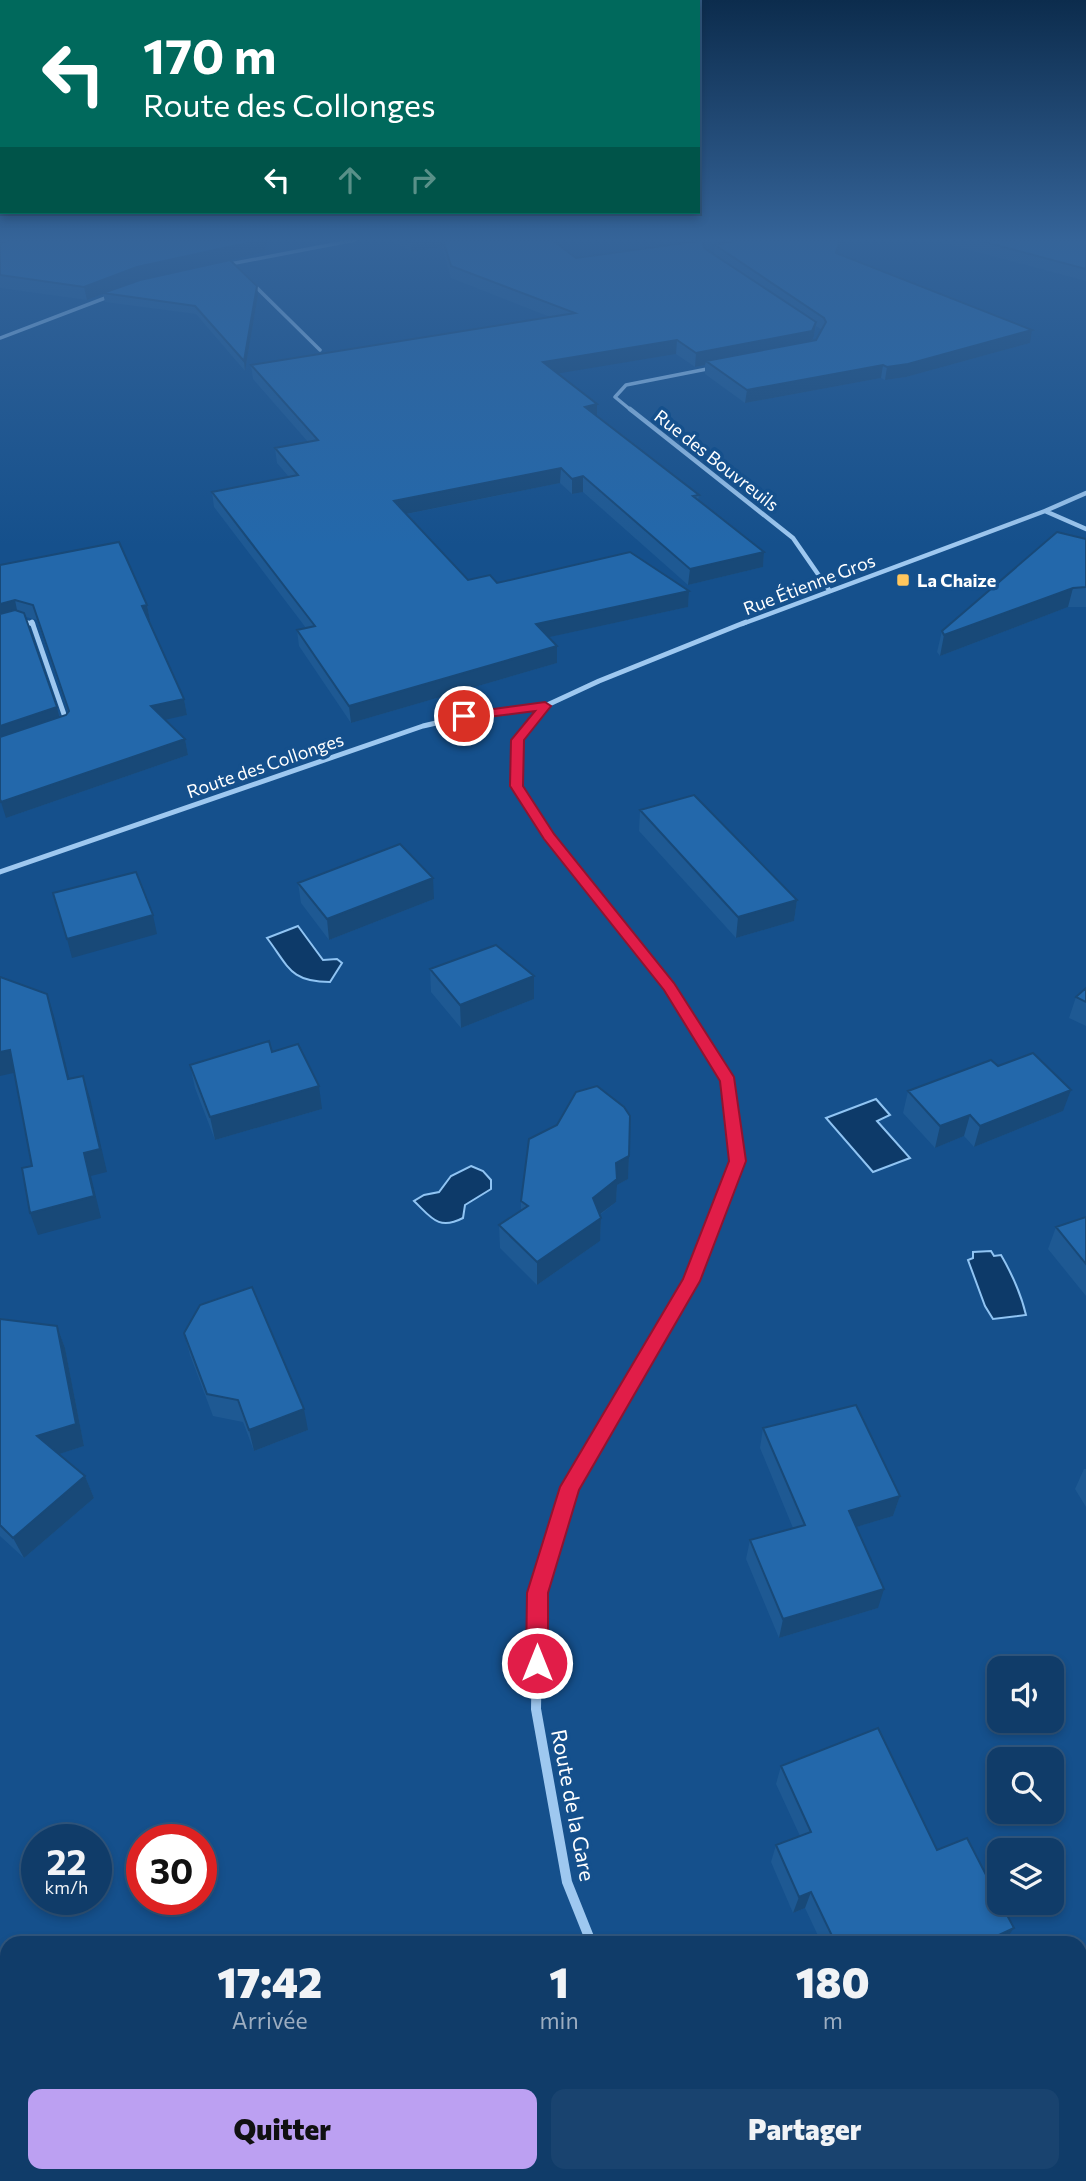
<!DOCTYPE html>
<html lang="fr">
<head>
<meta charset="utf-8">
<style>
	body { margin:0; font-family:Commissioner,sans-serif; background:#19436f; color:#f1f3f6; height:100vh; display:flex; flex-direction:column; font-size:26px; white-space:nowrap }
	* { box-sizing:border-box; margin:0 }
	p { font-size:23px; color:#9cadc0 }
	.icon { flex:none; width:38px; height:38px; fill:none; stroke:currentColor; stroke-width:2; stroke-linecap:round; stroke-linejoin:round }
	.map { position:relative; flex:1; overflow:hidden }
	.drawer { position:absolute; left:0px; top:1936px; width:1087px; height:247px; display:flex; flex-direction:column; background:#103c69; border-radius:21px 21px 0 0; box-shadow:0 4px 10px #0003,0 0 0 2px #30567d }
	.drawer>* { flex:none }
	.guide { position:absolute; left:0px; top:0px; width:700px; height:214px; box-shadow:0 4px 10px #0003,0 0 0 2px #30567d; background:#00695c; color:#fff; overflow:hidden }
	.controls { position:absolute; left:987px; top:1656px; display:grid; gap:14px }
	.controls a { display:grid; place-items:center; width:77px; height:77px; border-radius:14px; background:#103c69; box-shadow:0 4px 10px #0003,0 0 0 2px #30567d; font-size:35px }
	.speed { position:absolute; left:21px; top:1824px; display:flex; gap:14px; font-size:35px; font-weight:700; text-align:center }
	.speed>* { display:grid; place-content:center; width:91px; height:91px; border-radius:50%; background:#103c69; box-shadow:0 4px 10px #0003,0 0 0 2px #30567d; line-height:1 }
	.speed small { font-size:18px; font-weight:400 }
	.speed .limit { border:10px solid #d22; background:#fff; color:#111 }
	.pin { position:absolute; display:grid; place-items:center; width:60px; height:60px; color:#fff; margin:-30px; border:4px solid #fff; border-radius:50%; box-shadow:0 2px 7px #0007 }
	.me { position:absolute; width:77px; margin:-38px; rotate:0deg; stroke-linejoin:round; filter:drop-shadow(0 0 5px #0008) }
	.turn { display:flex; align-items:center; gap:24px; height:147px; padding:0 28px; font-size:32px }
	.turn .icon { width:91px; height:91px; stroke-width:2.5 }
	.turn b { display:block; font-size:49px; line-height:60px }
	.lanes { display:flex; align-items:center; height:66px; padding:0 28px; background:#0003; justify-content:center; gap:35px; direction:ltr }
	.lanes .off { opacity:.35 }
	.eta { display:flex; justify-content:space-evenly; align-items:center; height:119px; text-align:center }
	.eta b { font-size:42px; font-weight:800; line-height:49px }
	.action { display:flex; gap:14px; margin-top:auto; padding:14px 28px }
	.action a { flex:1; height:80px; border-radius:14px; background:#bca0f2; color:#111; font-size:28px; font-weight:800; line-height:80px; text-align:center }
	.action a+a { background:#19436f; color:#f1f3f6 }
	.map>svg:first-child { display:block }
	.water { fill:#0d3a69; stroke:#90c4f3; stroke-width:2 }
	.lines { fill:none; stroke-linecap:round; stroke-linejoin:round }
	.minor-far5 { stroke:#9ec8f0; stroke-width:3.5 }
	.minor-far4 { stroke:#9ec8f0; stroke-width:4.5 }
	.minor-far3 { stroke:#9ec8f0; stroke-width:5 }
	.minor-far2 { stroke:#9ec8f0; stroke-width:7 }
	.minor-far1 { stroke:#9ec8f0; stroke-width:9 }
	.minor { stroke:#9ec8f0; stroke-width:10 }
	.wall { fill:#1e5993; fill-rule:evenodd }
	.shaded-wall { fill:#184978 }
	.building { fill:#2368ab; stroke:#184978; stroke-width:2 }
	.route { fill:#e11d48; stroke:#92132f; stroke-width:2 }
	.poi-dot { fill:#ffc65d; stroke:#15508c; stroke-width:2.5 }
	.labels { text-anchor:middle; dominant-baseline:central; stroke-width:7; stroke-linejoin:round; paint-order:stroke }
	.far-street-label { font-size:18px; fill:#fff; stroke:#15508c }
	.far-poi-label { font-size:18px; font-weight:bold; fill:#fff; stroke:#15508c; text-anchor:start }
	.street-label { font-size:21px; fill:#fff; stroke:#15508c }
</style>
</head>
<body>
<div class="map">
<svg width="1086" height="2181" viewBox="0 0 1086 2181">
	<rect width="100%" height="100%" fill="#15508c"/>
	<path class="water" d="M298 926 323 960 337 959 342 963 330 982C290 982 289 967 267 938Z
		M876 1099 890 1115 877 1121 910 1158 873 1172 826 1118Z
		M471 1166 483 1171 491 1180V1189L465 1205 463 1218C438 1231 431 1217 414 1201L424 1195 439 1192 451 1176Z
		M991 1251 994 1256 1001 1255C1012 1274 1021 1294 1026 1315L993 1319 985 1306 968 1260 973 1258V1252Z"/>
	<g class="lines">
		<path class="minor-far5" d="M225 265 355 240
			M251 282 320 350
			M0 338 113 295
			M632 411 615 397 626 385 712 368"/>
		<path class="minor-far4" d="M630 409 793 538 829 590
			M1045 511 1086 529
			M21 621 33 624
			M742 624 1045 511 1086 493"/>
		<path class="minor-far3" d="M32 622 67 723
			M545 706 518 740 517 786 548 836 593 892
			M0 872 423 726 484 712 545 706 599 681 746 622"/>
		<path class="minor-far2" d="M592 890 669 986 728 1081 738 1161 712 1228"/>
		<path class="minor-far1" d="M537 1651V1593L570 1487 691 1281 712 1227"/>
		<path class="minor" d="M537 1649 536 1709 567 1882 591 1942
			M683 2175 686 2181"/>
	</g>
	<path class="wall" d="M392 240H552L576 258 706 249 714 254 715 245 726 243 721 240H843L838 254 1030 343 906 377 885 380 881 378 745 403 705 374V365L695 367 676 354 558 373 597 416 699 495 698 500 764 552 763 567 688 585 583 492 572 494 560 483 407 514 468 580 497 583 689 591 688 607 549 637 557 646V663L351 723 299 646 297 630 306 628 214 507 212 492 289 477 277 463 275 448 308 442 253 379 251 365 550 317 451 278 442 247 411 252ZM816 326 822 330 816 340 812 341 814 336Z
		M932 240H1086V281Z
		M267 241 265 252 139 280 87 300 0 288V244Z
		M103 293 258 295 245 371 196 314 105 302Z
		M1086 539V607H1068L940 656 937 652 942 631Z
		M0 565 147 605 150 620H148L184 699 187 715 165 719 185 739 188 755 6 818ZM26 617 37 620 68 712 66 715 60 717Z
		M640 810 797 900 794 921 736 938 639 831Z
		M298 883 434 899 329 940 301 903Z
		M430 969 534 976V999L461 1028 431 992Z
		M1086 988V1026L1069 1018 1076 997Z
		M272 1052 322 1109 215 1140 195 1088 190 1065Z
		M998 1066 1063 1111 974 1147 964 1136 935 1148 903 1113 908 1091Z
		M557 1125 629 1156 628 1179 617 1185 616 1202 600 1215 601 1218 600 1241 537 1285 500 1248 499 1225 521 1211V1201Z
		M1086 1217V1296L1048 1249 1056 1227Z
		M0 1319 57 1326 65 1348 84 1446 59 1454 85 1476 94 1498 24 1558 0 1536Z
		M184 1333 308 1430 254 1451 243 1422 213 1416 190 1355Z
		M763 1428 900 1496 893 1516 856 1527 878 1608 779 1638 746 1559 750 1540 793 1528 760 1448Z
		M1084 1469H1086V1507L1075 1489Z
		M781 1766 937 1850 1004 1942H821L805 1908 793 1913 771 1862 776 1845 800 1836 776 1784Z"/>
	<path class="shaded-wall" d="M260 240H271L267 241 265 252 139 280 87 300 84 287 137 267Z
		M410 240H442V247L411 252Z
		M840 240H843L834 265 836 253Z
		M257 286 258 295 245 371 244 361Z
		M816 322 814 336 810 345 706 361 705 365 695 367 696 353Z
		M1032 330 1030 343 906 377 885 380 887 367Z
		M677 340 676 354 543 376V362Z
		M883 365 881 378 745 403 747 390Z
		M597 404V419L585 407Z
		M561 468 560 483 396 516 394 501Z
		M583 476V492L572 494V479Z
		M764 552 763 567 688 585 690 569Z
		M1073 588 1068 607 940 656 944 635Z
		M689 591 688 607 536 640V624Z
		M15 600 18 615 0 620V604Z
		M147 605 150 620 145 621 142 606Z
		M557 646V663L351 723 349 706Z
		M184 699 187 715 155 722 151 706Z
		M57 707 61 723 0 744V726Z
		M185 739 188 755 6 818 1 802Z
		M433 878 434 899 329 940 327 919Z
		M797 900 794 921 736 938 738 917Z
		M153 915 157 934 72 958 67 939Z
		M534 976V999L461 1028 460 1005Z
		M47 994 54 1016 75 1102 68 1079Z
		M10 1050 18 1072 0 1076V1052Z
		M83 1076 90 1098 107 1172 91 1176 101 1218 38 1235 30 1213 84 1153Z
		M319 1086 322 1109 215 1140 210 1117Z
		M1071 1090 1063 1111 974 1147 980 1126Z
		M970 1115 964 1136 935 1148 940 1126Z
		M629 1156 628 1179 617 1185 616 1202 592 1220 593 1198 616 1163Z
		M601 1218 600 1241 537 1285V1262Z
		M57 1326 65 1348 84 1446 47 1458 37 1436Z
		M304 1409 308 1430 254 1451 249 1430Z
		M85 1476 94 1498 24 1558 13 1538Z
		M900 1496 893 1516 843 1531 849 1511Z
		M884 1589 878 1608 779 1638 783 1619Z
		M811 1892 805 1908 793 1913 799 1897Z
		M1014 1928 1004 1942H984Z
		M7 2163V2175H35L18 2181H0V2165Z"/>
	<path class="building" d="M8 240H260L137 267 84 287 0 275V244Z
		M443 240H552L576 258 706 240 703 243 704 248 816 322 812 331 696 353 677 340 543 362 597 404 585 407 699 495 693 496 764 552 690 569 583 476 572 479 561 468 394 501 468 580 490 575 497 583 630 552 689 591 536 624 557 646 349 706 297 630 315 626 212 492 298 475 275 448 318 440 251 365 575 313 451 266Z
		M740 240H840L836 253 1032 330 908 364 887 367 883 365 747 390 706 361 816 340 826 322 824 318 715 245Z
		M977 240H1086V269Z
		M230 260 257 286 244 361 195 306 103 293 140 280Z
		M1057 532 1086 539V587L1073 588 944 635 942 631Z
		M119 542 147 605 142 606 184 699 151 706 185 739 1 802 0 799V737L66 715 69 711 33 605 15 600 0 604V565Z
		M15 610 24 613 57 707 0 726V614Z
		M694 795 797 900 738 917 640 810Z
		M400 844 433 878 327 919 298 883Z
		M136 872 153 915 67 939 53 893Z
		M496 945 534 976 460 1005 430 969Z
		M0 977 47 994 68 1079 83 1076 100 1149 84 1153 94 1196 30 1213 22 1168 32 1166 10 1050 0 1052Z
		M1086 988V1002L1076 997Z
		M269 1041 272 1052 298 1044 319 1086 210 1117 190 1065Z
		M1033 1053 1071 1090 980 1126 970 1115 940 1126 908 1091 991 1060 998 1066Z
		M597 1086 624 1107 630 1116 629 1156 616 1163 617 1179 593 1198 601 1218 537 1262 499 1225 528 1206 521 1201 529 1139 557 1125 576 1092Z
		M1086 1217V1264L1056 1227Z
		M252 1287 304 1409 249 1430 238 1400 207 1394 184 1333 200 1305Z
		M0 1319 57 1326 76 1424 37 1436 85 1476 13 1538 0 1525Z
		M856 1405 900 1496 849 1511 884 1589 783 1619 750 1540 805 1525 763 1428Z
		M878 1728 937 1850 967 1838 999 1900V1902H1000L1014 1928 984 1942H835L811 1892 799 1897 776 1845 811 1832 781 1766Z
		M7 2013V2163L0 2165V2015Z"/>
	<linearGradient id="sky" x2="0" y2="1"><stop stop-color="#0c2c4d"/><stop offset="0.44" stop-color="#356499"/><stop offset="1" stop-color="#356499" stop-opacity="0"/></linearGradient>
	<rect width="1086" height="545" fill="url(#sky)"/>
	<path class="route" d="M545 702 551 706 524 740 523 786 554 834 674 983 734 1077 746 1161 700 1281 579 1490 548 1593V1663L545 1670 537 1673 529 1670 526 1663 527 1593 560 1487 683 1279 729 1161 720 1081 664 990 544 839 510 786 511 740 535 711 464 720 458 716 464 713Z"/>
	<rect class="poi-dot" x="896" y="573" width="14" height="14" rx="3.5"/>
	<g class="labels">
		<g class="far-street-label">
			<text transform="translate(717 460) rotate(38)">Rue des Bouvreuils</text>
			<text transform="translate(809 584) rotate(-21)">Rue Étienne Gros</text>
			<text transform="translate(265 765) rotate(-19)">Route des Collonges</text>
		</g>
		<g class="far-poi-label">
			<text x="917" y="580">La Chaize</text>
		</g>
		<g class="street-label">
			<text transform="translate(574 1805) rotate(79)">Route de la Gare</text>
		</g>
	</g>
</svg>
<div class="controls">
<a><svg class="icon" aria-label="sound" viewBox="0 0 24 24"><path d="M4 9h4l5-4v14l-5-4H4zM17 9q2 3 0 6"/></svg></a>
<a><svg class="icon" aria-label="search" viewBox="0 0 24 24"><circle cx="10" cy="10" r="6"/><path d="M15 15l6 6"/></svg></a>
<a><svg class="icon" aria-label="layers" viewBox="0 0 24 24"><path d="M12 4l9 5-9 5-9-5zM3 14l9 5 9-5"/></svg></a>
</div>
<div class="speed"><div>22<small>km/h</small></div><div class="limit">30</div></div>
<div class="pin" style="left:464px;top:716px;background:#d93025"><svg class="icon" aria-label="arrive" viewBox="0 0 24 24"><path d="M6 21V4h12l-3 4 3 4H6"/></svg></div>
<svg class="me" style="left:537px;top:1663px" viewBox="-20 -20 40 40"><circle r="17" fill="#e11d48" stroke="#fff" stroke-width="3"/><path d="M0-11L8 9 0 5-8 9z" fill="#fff"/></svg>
<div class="guide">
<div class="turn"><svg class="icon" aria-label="left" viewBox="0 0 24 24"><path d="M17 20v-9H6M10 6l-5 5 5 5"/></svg><div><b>170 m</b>Route des Collonges</div></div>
<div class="lanes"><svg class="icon" aria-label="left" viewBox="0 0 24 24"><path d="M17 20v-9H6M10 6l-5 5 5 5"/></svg><svg class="icon off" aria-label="ahead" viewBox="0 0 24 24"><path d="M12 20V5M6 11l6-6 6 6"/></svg><svg class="icon off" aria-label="right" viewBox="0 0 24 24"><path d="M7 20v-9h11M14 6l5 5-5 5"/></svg></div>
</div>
<section class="drawer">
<div class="eta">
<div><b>17:42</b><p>Arrivée</p></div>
<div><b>1</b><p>min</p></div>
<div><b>180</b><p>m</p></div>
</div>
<div class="action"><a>Quitter</a><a>Partager</a></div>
</section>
</div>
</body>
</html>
